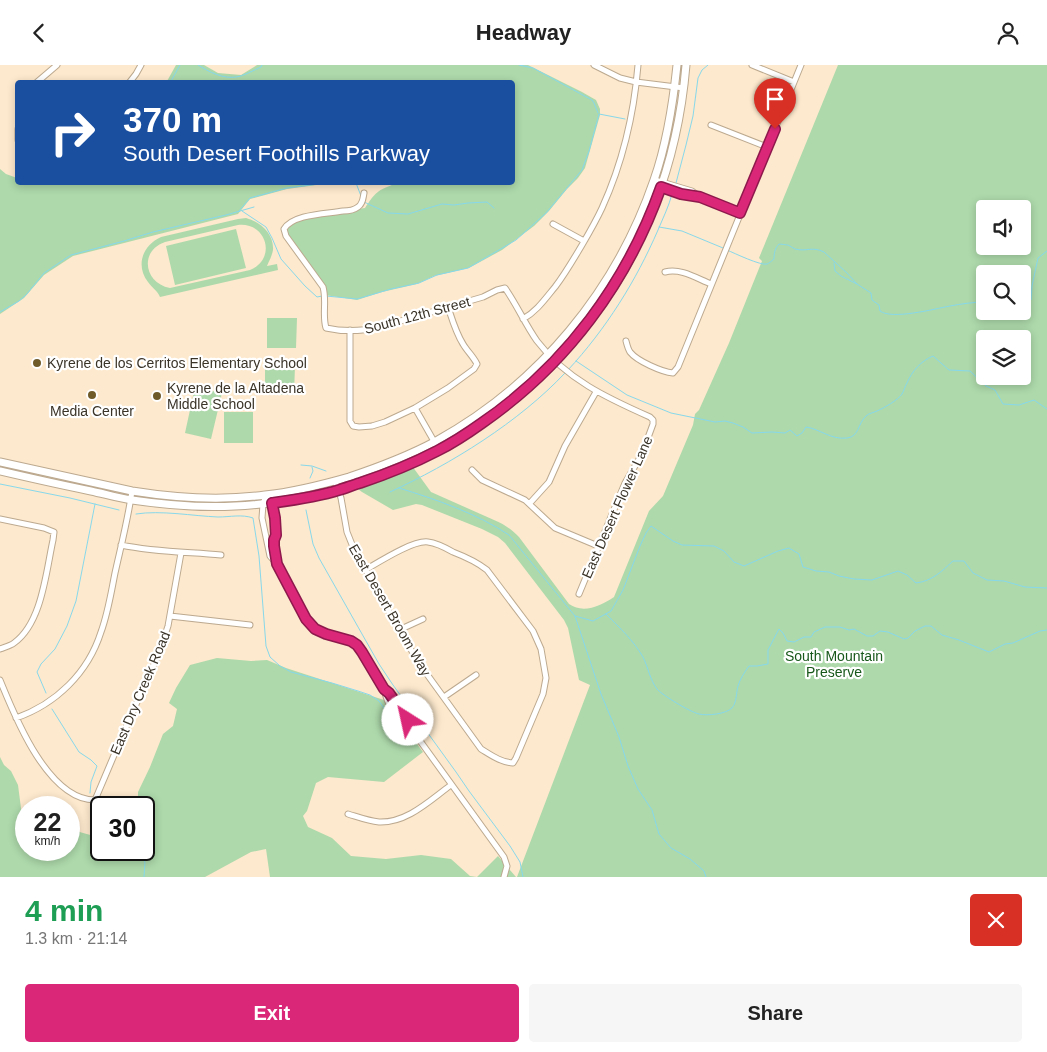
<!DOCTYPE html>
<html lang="en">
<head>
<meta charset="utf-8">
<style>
	body { margin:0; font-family:Helvetica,sans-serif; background:#f6f6f6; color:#222; height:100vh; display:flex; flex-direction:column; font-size:19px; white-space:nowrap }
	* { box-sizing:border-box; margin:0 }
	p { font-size:16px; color:#767676 }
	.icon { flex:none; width:28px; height:28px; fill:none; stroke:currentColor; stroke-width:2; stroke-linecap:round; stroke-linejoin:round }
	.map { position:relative; height:812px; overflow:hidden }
	.details { display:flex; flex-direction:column; background:#fff; flex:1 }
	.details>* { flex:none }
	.guide { position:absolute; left:15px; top:15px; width:500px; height:105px; border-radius:5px; box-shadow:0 2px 8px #0003; background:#1a4fa0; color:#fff; overflow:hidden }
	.controls { position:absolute; left:976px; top:135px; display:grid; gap:10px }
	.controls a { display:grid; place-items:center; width:55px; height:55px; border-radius:5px; background:#fff; box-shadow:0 2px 8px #0003; font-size:25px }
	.speed { position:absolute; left:15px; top:731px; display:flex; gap:10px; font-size:25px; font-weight:700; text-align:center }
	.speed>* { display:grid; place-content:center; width:65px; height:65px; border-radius:50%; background:#fff; box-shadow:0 2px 8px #0003; line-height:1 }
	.speed small { font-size:12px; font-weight:400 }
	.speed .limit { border:2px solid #111; border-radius:8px; background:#fff; color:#111 }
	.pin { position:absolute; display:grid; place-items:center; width:42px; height:42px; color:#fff; margin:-51px -21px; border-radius:50% 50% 50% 0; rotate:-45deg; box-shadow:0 0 5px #0007 }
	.pin .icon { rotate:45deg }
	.me { position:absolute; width:55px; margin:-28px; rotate:325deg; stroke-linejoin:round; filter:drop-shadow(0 0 4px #0008) }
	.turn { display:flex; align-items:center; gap:18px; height:105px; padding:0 25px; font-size:22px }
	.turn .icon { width:65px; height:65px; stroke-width:2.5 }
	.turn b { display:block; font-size:35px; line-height:42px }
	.round { display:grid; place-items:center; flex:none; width:52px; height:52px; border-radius:5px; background:#f6f6f6 }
	.overview { display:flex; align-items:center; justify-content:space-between; height:85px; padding:0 25px }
	h1 { font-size:30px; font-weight:700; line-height:38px; color:#1e9e55 }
	.primary-button { display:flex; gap:10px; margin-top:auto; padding:10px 25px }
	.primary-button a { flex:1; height:58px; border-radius:5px; background:#db2777; color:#fff; font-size:20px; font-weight:700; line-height:58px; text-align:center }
	.primary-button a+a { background:#f6f6f6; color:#222 }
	header { display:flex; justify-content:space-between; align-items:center; height:65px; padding:0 25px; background:#fff; font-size:22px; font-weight:700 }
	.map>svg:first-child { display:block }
	.green { fill:#add9ab; fill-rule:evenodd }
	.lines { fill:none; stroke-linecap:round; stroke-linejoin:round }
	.stream { stroke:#87d8eb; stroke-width:1 }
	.street-casing { stroke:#bca98f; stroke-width:7 }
	.secondary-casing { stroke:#bca98f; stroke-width:9 }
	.street { stroke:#fff; stroke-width:5 }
	.secondary { stroke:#fff; stroke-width:7 }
	.route-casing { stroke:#8e194d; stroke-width:12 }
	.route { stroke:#db2777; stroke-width:9 }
	.poi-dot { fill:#6f5a29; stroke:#fff; stroke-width:2 }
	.labels { text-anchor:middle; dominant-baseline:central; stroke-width:4.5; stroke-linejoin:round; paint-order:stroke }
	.street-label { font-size:14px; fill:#3a3328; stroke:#fff }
	.poi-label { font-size:14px; fill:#3a3328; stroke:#fff; text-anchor:start }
	.park-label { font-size:14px; fill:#18581a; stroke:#fff }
</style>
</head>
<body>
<header><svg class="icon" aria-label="back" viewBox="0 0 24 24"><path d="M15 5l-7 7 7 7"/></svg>Headway<svg class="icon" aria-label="person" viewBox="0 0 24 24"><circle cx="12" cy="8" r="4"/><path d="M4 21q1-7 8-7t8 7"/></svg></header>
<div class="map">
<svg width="1047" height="812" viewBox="0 0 1047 812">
	<rect width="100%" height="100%" fill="#fde9cd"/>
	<path class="green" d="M176 0H204L218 8 241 10 257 0H528L582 27 596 35 600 44V50L585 103 578 113 567 124 549 146 534 161 502 185 469 203 434 211 417 219 382 227 357 235 325 230 284 164 303 152 365 143C375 128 377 125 395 119L396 118H512V18H166Z
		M838 0H1047V812H517L590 620 579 615 568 563 564 555 505 478 498 472 482 464 422 440 416 439 393 445 362 427 349 417 370 411 407 394 431 427 494 455C504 459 511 464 519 472L569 539C583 549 601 541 614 532L649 446 663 431 693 360 695 349 699 345 729 278 762 196 759 193ZM985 144H1022V181H985ZM985 209H1022V246H985ZM985 274H1022V311H985Z
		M0 104 6 109 17 113 18 118H331L287 124 250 134 238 149 73 191 44 210 24 233 0 249Z
		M246 153C261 157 274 169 273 185 272 191 269 196 267 201L277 199 278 205 160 232C158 226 152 223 148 217 135 200 143 180 161 172L238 154ZM238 160C267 157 277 194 250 205L170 223C144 218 139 186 165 177Z
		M236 164 246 203 175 220 166 181Z
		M267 253H297L296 283H267Z
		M265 299 295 300 294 330H265Z
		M195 322 222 328 211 374 185 368Z
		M224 347H253V378H224Z
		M217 593 251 596 267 595 286 603 384 635 423 687 384 717 328 712 316 718 307 746 303 751 308 762 332 773 351 791 386 794 421 790 451 794 470 811 477 812 498 791 516 812H270L266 784 251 787 205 812H0V692L4 700 11 706 18 720 22 751 26 752V785H69V764L101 773V785H144V742H129L138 734V727L150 702 163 669 173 661 177 644 169 638 176 623 190 600Z"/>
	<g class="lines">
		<path class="stream" d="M198 0C209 7 223 14 236 12 244 11 254 5 261 2L262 0
			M519 0 533 3 592 35 594 38 598 48
			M170 18 180 0
			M356 118 361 131
			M676 118 686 80 693 51 698 13 702 5 708 0
			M364 137 388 148 408 149 442 139 454 140 468 138 487 137 494 143
			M239 146 250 133 287 123 326 118
			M242 146 266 162 272 173 281 194 305 221 317 232 322 231
			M659 162 682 166 723 183
			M727 185C734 188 761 201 767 199 768 199 773 195 774 194 774 188 775 183 779 179 780 179 787 180 788 180 790 181 793 183 795 184 807 187 812 181 824 187L847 208 857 219 871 228 872 235 879 240 880 246C892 255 934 244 950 241 961 239 973 237 985 237
			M834 198 835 206 841 211 857 219
			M326 231 357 234 391 224 419 218 437 210 468 203 516 175 546 148 582 105 589 86 599 49 625 54
			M1022 236 1031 235 1032 221 1038 193 1047 186
			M0 247 19 236 26 230 44 208 71 190 124 176 153 167 226 150 254 142
			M576 296 627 330 671 348 715 357 725 356 733 358 743 362 752 368 772 367 785 368 790 365 797 371 802 368 806 362C820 364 831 375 847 373 859 372 858 358 866 351 869 348 873 348 877 346 884 343 898 335 902 329 904 326 905 321 907 318 912 306 921 296 933 291L949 305 970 306 986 321 995 325 1003 339 1019 340 1034 335 1047 344
			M568 305C606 264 636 216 658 165 663 153 669 141 672 129
			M301 400 312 401 326 406
			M310 413 313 406 312 402
			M0 419 70 433 119 445
			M399 423C435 434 478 449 509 470L575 551 601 629 619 672 628 701 638 724 652 745 659 769 671 783 690 794 704 806 706 812
			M390 427C451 399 519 357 565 308
			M306 445 313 479 319 493 379 599 393 620 456 707 469 726 510 781 520 797 523 812
			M136 449C161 445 193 451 218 452 230 452 242 449 253 453L259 491 266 581 270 592 280 601 291 607 332 618 358 626 370 630 379 636 394 657 399 662
			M606 549C620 563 633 575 643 592 648 602 650 615 657 624 662 630 690 647 699 649 707 651 726 649 732 643 737 637 736 628 738 621 740 614 744 608 749 601H757L768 599V585L779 564 783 568 787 576 794 577 804 572H811L814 567 825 562H840L849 565 854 564 867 571H873L880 566 888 567 904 574 908 573 915 566 925 561H931L942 570 959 575 989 587 1005 579 1013 578 1040 566 1047 565
			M575 551 593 556 611 546 623 525 640 481 646 468 651 461 673 476 682 480 714 481 724 486 734 497 744 501 778 486 789 483 799 489 803 502 816 506 829 507 839 511 854 514 872 515 898 506 907 510 916 518C932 516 941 507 953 496H964L973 508 987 515 1004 516 1025 522 1047 523
			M46 628 37 607 41 599 55 584 67 561 76 536 95 439
			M52 644 79 687 91 695 97 701 91 717 90 728
			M132 785 135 787 145 797 144 812"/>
		<g class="street-casing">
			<path id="street" d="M594 0 620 13 636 17 684 23
				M752 0 794 17
				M36 18 57 0
				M129 18 136 9 141 0
				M711 60 767 82
				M18 64V75
				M655 115 692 126 700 132 740 148
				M653 120 681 129 700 132
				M364 128C363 133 363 139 358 142 354 145 348 146 343 146 326 149 293 149 284 164L286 171 323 222C327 236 322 250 326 263 344 267 363 266 380 262L483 232 497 225 505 223C517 240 525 259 537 276 566 314 607 333 650 352L653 355V359L642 389 625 418 579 529
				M553 159 584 176
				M665 207C681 203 696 213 711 219
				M523 254C537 246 545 234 555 222 565 209 573 195 582 180 589 168 596 156 602 143 622 99 634 49 638 0
				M350 265V356L353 361 359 362 372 361 385 357 415 343 448 323 474 304 477 299C473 291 467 286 463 279 456 268 452 254 448 242
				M626 276C627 280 628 284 630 287 637 296 662 307 673 308L678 302 801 0
				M415 343 439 385
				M472 405 482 415 525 435 555 463 598 481
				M335 416 341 433 347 467 353 482 399 565 421 601 481 684C491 690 500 697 513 698L516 693 543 629 546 613 541 584 533 566 487 505C477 497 466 492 453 487 446 483 437 478 428 477 413 475 379 497 365 505
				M266 430 263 439 262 453 270 491 277 499 307 554 315 564 326 569 351 576 357 580 362 587 383 624 389 628 408 655 410 662 504 792 507 801 504 812
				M266 430C273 441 277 456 276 469 275 473 274 476 274 481 275 486 276 492 277 497
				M530 438 549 417 565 381 596 327
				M0 454 44 463 54 467 53 475C46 507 42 558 14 578 10 581 5 582 0 584
				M121 480C154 487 187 487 221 490
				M170 551 250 560
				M399 565 423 554
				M0 615C15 652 48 735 95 735L129 655 155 597 162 579 168 561 181 488
				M384 624C387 639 396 654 410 662
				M444 632 476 610
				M16 653C56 639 88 608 101 567 108 548 111 528 115 508 121 481 128 454 132 426
				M348 749C358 752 368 756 379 757 407 758 429 736 451 720"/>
		</g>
		<g class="secondary-casing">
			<path id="secondary" d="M0 397 132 426C176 433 221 436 265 430 293 427 321 420 349 412 379 402 408 391 436 376 539 319 616 226 654 115 667 78 673 39 677 0
				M0 406C30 413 61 420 91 426 105 429 118 433 132 435 166 440 201 443 235 441 261 440 287 436 313 431 322 429 332 428 340 425 374 415 409 401 440 384 536 332 616 244 654 141 672 95 682 48 686 0"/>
		</g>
		<use href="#street" class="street"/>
		<use href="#secondary" class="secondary"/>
	</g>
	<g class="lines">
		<g class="route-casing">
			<path id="route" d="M408 655 389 628 384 624 362 587 357 580 351 576 326 569 315 564 306 554 277 499 274 481V475L276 470 275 453 272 438C294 435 317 432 339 425 346 423 353 420 360 418 387 409 412 399 437 386 453 378 468 368 482 358 566 300 627 218 661 122L681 129 700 132 740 148 775 64"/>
		</g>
		<use href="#route" class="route"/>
	</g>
	<g class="poi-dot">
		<circle cx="37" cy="298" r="5"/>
		<circle cx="92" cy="330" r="5"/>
		<circle cx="157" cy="331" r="5"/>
	</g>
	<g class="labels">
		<g class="street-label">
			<text transform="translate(417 250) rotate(-15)">South 12th Street</text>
			<text transform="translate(617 442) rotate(-66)">East Desert Flower Lane</text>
			<text transform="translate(390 545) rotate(60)">East Desert Broom Way</text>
			<text transform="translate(140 628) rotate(-67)">East Dry Creek Road</text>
		</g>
		<g class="poi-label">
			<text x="47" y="298">Kyrene de los Cerritos Elementary School</text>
			<text x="167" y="323">Kyrene de la Altadena<tspan x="167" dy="16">Middle School</tspan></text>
			<text x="92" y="346" text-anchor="middle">Media Center</text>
		</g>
		<g class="park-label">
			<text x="834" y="591">South Mountain<tspan x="834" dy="16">Preserve</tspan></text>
		</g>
	</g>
</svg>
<div class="controls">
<a><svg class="icon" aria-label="sound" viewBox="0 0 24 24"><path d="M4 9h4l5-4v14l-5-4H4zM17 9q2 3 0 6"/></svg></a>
<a><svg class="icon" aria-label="search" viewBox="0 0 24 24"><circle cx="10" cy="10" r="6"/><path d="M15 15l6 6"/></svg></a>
<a><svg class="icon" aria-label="layers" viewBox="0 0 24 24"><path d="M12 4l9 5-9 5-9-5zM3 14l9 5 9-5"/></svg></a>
</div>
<div class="speed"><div>22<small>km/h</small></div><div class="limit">30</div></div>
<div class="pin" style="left:775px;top:64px;background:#d93025"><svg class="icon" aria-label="arrive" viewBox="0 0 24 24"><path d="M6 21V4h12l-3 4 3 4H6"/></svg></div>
<svg class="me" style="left:408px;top:655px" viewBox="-20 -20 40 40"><circle r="19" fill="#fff"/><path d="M0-13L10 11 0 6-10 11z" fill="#db2777"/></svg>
<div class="guide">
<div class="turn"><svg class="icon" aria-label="right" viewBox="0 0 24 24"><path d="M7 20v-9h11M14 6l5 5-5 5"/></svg><div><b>370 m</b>South Desert Foothills Parkway</div></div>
</div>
</div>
<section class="details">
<div class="overview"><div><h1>4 min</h1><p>1.3 km · 21:14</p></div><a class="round" style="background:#d93025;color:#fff"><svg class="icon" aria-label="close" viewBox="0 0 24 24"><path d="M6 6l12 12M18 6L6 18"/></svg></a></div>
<div class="primary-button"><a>Exit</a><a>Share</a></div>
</section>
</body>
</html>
